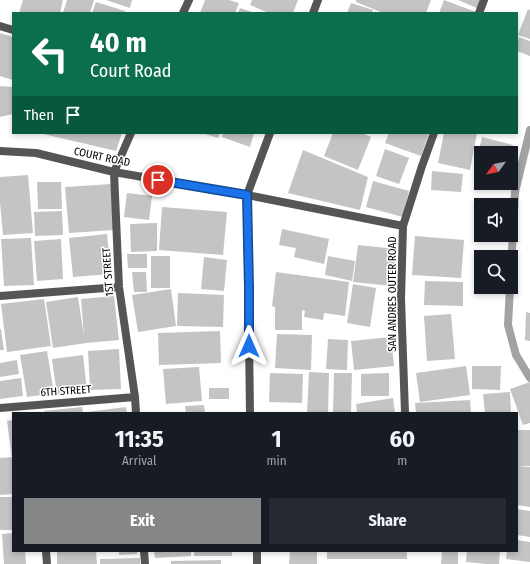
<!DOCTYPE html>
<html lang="en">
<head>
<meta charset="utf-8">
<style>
	body { margin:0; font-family:"Fira Sans Condensed",sans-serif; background:#242831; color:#f1f3f6; height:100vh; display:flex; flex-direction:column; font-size:15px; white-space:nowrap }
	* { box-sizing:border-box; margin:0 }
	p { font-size:13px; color:#9ea1a6 }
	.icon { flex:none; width:22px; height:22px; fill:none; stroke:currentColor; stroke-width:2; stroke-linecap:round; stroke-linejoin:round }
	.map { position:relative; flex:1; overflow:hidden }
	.sheet { position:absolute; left:12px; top:412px; width:506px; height:140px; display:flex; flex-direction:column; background:#171b24; border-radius:0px; box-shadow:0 2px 6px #0003 }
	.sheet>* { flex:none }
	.hud { position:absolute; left:12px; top:12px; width:506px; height:122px; border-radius:0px; box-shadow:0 2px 6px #0003; background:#0b6e4f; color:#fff; overflow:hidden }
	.needle { width:26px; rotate:237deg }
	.tools { position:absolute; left:474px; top:146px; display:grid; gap:8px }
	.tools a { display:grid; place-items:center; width:44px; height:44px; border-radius:0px; background:#171b24; box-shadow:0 2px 6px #0003; font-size:20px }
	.pin { position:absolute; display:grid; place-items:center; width:34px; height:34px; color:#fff; margin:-17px; border:2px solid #fff; border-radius:50%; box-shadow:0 1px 4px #0007 }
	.me { position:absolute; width:44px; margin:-22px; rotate:0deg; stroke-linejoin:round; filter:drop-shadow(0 0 3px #0008) }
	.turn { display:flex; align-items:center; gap:14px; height:84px; padding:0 12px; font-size:18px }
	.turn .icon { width:52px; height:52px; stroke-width:2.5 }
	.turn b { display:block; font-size:28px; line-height:34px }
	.then { display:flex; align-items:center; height:38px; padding:0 12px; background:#0003; gap:8px; font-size:15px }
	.eta { display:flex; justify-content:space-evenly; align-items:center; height:68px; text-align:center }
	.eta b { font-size:24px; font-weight:700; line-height:28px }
	.primary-button { display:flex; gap:8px; margin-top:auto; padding:8px 12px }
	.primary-button a { flex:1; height:46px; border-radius:0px; background:#858687; color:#fff; font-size:16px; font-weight:700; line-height:46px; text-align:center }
	.primary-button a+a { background:#242831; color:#f1f3f6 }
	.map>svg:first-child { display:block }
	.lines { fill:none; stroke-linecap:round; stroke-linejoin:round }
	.stream { stroke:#a3a3a3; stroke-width:8 }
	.building { fill:#c4c4c4 }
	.minor { stroke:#555; stroke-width:8 }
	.tertiary { stroke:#555; stroke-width:8 }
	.route-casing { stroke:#114b97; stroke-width:10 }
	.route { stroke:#1a73e8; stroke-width:7 }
	.labels { text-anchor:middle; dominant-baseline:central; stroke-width:3; stroke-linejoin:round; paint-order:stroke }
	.street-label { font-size:11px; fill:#000; stroke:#fff }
</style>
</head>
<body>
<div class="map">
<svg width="530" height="564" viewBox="0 0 530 564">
	<rect width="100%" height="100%" fill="#fff"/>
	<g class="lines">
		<path class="stream" d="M511 268 515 192 530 130
			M510 287 508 325 516 355 530 378"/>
	</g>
	<path class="building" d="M23 0H63L60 13H19Z
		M67 0H94L90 13H63Z
		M106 0H132L130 8Z
		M205 0H229L239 3 235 13H200Z
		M252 0H298L293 13H269L250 5Z
		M356 0H431L426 13H383L356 2Z
		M444 0 476 12V13H439Z
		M458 0H483L479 9Z
		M96 2 125 11 124 13H92Z
		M351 3 373 10 372 13H347Z
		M240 8 255 13H238Z
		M528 9 530 10V39L518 35Z
		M0 33 13 37V80L0 76Z
		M519 37 530 41V56L517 51V44Z
		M0 86 13 87V114L0 117Z
		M39 133H122L116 151Z
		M202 133H220L218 138Z
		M223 133H254L250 147 222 137Z
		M333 133H362L371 137 358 170 324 156Z
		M389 133H429L421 156 385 143Z
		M444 133H477L470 170 438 163Z
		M482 137 513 145 511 153H481V160L477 159Z
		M385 149 409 158 399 184 376 176Z
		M303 150 368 177 360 210 288 193Z
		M432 171 463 174 461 192 431 190Z
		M28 175 33 233 3 235 0 203V177Z
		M373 181 409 191 403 217 366 207Z
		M37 182H61L62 209H38Z
		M111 184 114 230 69 233 65 187Z
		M127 193 152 196 149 220 124 217Z
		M162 207 227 212 223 255 159 250Z
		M62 211 63 235 35 236 34 212Z
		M157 223V251L131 252 130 224Z
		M282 229 329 239 324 264 294 257 296 248 279 245Z
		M107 234 111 274 73 277 69 238Z
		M415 236 464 240 461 278 412 275Z
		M31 238 34 285 4 286 1 239Z
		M61 239 63 279 37 281 34 241Z
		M358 245 396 249 392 286 353 282Z
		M127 254H147V268H128Z
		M151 256H170V288H151Z
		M328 256 355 261 352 281 325 275Z
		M204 257 227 260 224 291 201 289Z
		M132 272H146L147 292H134Z
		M276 272 349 282 345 316 324 313 323 320 304 317 305 311 302 310V330H275V307L272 306Z
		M425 281 463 282V306L424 305Z
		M353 284 376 288 370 327 347 323Z
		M171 289 176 326 138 332 132 295Z
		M178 293 224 295 223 327 177 326Z
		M114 296 119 340 86 343 53 348 46 302 78 297 84 336 81 299Z
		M44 299 51 346 7 352 1 304Z
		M526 312 530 313V341L525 340Z
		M451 314 455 359 427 361 424 316Z
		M0 329H1L4 350H0Z
		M220 331 221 363 159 365 158 333Z
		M277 334 312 335 311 370 275 368Z
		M391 337 394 366 354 370 351 341Z
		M328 339 348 340 347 370 326 369Z
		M119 349 121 389 90 390 88 351Z
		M47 351 54 393 27 397 20 355Z
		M83 355 87 391 57 395 52 359Z
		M17 360 19 374 0 377V363Z
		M466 366 470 395 420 402 416 373Z
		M472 366H501L500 390 472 389Z
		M199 367 202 401 166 404 163 369Z
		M309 372 329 373 328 413H307Z
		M270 373 303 374 302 403 269 402Z
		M334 373H352L351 413H333Z
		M389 373V396H361V374Z
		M21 378 23 396 0 399V381Z
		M530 382V423L523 425 510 389Z
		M209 388H229V399H209Z
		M510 392 511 413H485L483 394Z
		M393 398 395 413H357L356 404Z
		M470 400 471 413H416L415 403Z
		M204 405 205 413H186L185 406Z
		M82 407 83 413H45L44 411Z
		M126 407 127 413H87V412Z
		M13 420V456L12 457 7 421Z
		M518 430H530V466H517Z
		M13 457V494L0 495V458Z
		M517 466 530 467V507L517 505Z
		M0 497H13V530H0Z
		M517 509 530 511V537L517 535Z
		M13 533V551H25L26 564H4L2 534Z
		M517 540 530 542V562L506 559 507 551H517Z
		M57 551H96L97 564H57Z
		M119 551H137V554L119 555Z
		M154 551H191V556L155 558Z
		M194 551H232V556H194Z
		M290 551H317V564H289Z
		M327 551H407V559H327Z
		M442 551H458V564H441Z
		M467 551H500L499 564H487L466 562Z
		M140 558V564H100V559Z
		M221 560V564H171V561Z"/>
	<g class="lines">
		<path class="minor" d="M183 13 189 0
			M479 13 484 0
			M0 26 13 30
			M131 133 114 172 119 287 135 397 136 413
			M0 151 36 153 114 172 247 195 403 226
			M0 296 119 287
			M0 408 135 397
			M405 413 401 299 403 226 422 166 434 133
			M46 551 47 564
			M144 551 145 564"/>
		<path class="tertiary" d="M313 13 318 0
			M250 413 247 195 270 133
			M257 564V551"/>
	</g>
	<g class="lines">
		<g class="route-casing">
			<path id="route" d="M158 180 247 195 249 288V346"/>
		</g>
		<use href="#route" class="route"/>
	</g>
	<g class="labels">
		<g class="street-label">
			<text transform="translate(102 157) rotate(12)">COURT ROAD</text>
			<text transform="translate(108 272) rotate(-94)">1ST STREET</text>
			<text transform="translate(392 294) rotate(-90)">SAN ANDRES OUTER ROAD</text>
			<text transform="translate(66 391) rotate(-4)">6TH STREET</text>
		</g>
	</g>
</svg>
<div class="tools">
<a><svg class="needle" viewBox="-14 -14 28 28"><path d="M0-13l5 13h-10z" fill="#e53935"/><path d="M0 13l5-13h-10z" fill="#9ea1a6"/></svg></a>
<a><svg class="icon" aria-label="sound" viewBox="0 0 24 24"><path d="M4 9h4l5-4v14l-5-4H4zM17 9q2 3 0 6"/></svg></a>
<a><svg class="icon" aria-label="search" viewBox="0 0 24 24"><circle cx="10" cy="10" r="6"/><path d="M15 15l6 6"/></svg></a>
</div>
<div class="pin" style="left:158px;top:180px;background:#d93025"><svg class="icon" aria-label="arrive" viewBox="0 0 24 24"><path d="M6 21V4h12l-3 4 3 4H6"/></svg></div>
<svg class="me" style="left:249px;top:346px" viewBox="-20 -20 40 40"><path d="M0-17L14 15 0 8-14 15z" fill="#1a73e8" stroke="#fff" stroke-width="4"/></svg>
<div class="hud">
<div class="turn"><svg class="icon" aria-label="left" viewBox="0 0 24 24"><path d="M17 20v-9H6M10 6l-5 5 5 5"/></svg><div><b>40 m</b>Court Road</div></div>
<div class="then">Then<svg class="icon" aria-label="arrive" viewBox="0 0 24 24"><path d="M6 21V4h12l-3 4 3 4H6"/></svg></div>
</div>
<section class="sheet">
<div class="eta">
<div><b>11:35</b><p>Arrival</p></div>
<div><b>1</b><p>min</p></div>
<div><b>60</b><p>m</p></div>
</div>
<div class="primary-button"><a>Exit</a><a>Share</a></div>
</section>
</div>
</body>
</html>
